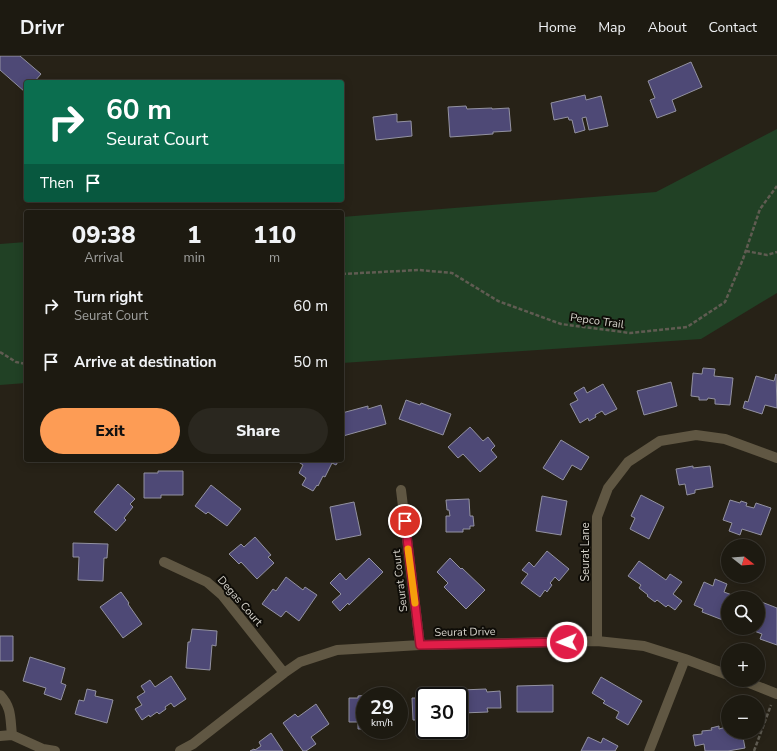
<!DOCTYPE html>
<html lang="en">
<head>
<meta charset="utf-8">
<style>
	body { margin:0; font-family:"Nunito Sans",sans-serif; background:#2a271f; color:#f1f3f6; height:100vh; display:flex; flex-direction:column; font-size:15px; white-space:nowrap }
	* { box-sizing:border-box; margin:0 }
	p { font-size:13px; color:#a0a19f }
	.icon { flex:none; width:22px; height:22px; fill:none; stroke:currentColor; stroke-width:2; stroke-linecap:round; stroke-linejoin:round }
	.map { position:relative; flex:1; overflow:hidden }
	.drawer { position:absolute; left:24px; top:154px; width:320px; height:252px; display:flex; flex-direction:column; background:#1d1a11; border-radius:4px; box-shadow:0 2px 10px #0003,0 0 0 1px #3b3831 }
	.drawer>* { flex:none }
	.guide { position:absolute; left:24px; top:24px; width:320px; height:122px; border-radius:4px; box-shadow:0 2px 10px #0003,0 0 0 1px #3b3831; background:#0b6e4f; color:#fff; overflow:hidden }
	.needle { width:26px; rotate:107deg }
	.tools { position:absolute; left:721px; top:483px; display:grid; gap:8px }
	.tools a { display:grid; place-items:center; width:44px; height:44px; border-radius:50%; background:#1d1a11; box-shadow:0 2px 10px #0003,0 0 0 1px #3b3831; font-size:20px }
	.speed { position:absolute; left:356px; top:631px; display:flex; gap:8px; font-size:20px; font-weight:700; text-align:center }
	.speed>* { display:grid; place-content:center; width:52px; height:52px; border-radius:50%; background:#1d1a11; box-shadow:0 2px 10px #0003,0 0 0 1px #3b3831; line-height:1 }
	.speed small { font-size:10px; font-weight:400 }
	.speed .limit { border:2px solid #111; border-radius:6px; background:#fff; color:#111 }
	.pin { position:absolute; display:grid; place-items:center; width:34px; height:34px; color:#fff; margin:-17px; border:2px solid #fff; border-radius:50%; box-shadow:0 1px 4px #0007 }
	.me { position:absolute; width:44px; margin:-22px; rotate:269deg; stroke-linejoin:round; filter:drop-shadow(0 0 3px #0008) }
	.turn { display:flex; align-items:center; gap:14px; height:84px; padding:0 16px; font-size:18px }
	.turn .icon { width:52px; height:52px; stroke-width:2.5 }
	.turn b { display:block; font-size:28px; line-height:34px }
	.then { display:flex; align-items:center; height:38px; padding:0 16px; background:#0003; gap:8px; font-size:15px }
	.eta { display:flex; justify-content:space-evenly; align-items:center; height:68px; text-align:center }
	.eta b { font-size:24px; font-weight:800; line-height:28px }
	.cta { display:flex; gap:8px; margin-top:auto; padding:8px 16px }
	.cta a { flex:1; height:46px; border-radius:24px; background:#fd9c55; color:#111; font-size:16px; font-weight:800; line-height:46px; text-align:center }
	.cta a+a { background:#2a271f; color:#f1f3f6 }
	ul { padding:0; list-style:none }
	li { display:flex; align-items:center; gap:12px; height:56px; padding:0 16px }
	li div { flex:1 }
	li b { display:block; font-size:15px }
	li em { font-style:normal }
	header { display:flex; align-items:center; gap:24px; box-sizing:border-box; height:56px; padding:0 20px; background:#1d1a11; border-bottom:1px solid #3b3831 }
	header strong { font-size:19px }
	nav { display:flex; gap:22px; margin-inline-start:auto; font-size:14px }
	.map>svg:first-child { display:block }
	.green { fill:#214125 }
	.building { fill:#4e4976; stroke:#9392a1 }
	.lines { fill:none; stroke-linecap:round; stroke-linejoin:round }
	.path { stroke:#605c52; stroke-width:2.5; stroke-dasharray:4 2; stroke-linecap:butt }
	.minor { stroke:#605743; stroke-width:10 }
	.route-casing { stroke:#92132f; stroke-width:10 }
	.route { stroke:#e11d48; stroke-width:7 }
	.slow { stroke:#f59e0b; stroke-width:7 }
	.labels { text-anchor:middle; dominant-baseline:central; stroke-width:4; stroke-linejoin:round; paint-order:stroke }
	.street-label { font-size:11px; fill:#d6d3cb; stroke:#0e0c07 }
</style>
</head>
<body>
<header>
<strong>Drivr</strong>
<nav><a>Home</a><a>Map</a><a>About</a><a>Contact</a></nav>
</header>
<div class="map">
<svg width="777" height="695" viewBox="0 0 777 695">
	<rect width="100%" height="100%" fill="#272217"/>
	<path class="green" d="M777 73V237L701 283 342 307V161L656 136Z
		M26 186V327L0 329V188Z"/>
	<path class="building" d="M0 0H20L41 18 34 26H26V35L25 36 0 14Z
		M691 6 702 31 672 44 676 55 657 62 650 44 655 42 648 25Z
		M585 39 586 44 601 40 608 70 589 74 586 61 582 62 585 74 575 77 572 64H569L568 61 554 64 551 47Z
		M466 50 467 53 492 52V53L509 52 511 75 493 76V78L450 81 448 51Z
		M397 58V66L411 65 412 80 376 84 373 61Z
		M703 312 715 313 714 320 733 322 730 349 715 348V343L708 342 707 344H699V341L691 340 693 317 702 318Z
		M776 318 777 352 765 349 762 358 743 352 745 345 748 346 756 320 774 325Z
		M671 326 677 350 644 359 637 335Z
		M603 328 617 353 605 359 602 355 595 359 596 361 589 365 588 362 580 367 570 348 578 344 574 337 584 331 587 337Z
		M406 344 420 349 421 347 451 358 443 379 399 363Z
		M381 349 386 368 343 380 342 357 368 350V353Z
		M470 371 483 385 488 381 495 390 491 394 497 401 480 416 463 398 458 402 448 391Z
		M561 384 589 401 581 414 572 409 563 424 543 412Z
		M298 404H339L336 409 332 407 325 421 323 420 318 430 317 429 313 435 302 429 306 422 299 417 303 409 297 405Z
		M693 410V412L710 410 713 431 695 434V437L687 439 685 428 679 429 676 413Z
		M158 415H183V439H161V442H144V417H158Z
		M118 428 135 443 130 448 133 451 124 462 126 464 116 475 94 456Z
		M211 429 241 453 227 470 208 456 206 458 195 450Z
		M641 439 664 451 649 483 630 473 635 462 631 460Z
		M542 440 567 445 561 479 536 475Z
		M469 443 470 460H473L474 470H470V473H463V476H446V460H450L449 454H447L446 444Z
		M730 444 740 447 741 445 747 447 746 450 754 452 756 447 771 452 761 479 742 473 740 479 729 475 732 467 723 464Z
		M354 446 361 479 336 484 330 451Z
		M255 481 271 499 268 501 274 507 257 523 241 506 239 508 229 498 241 488 244 491Z
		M73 487 108 488 107 502H104L103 525 78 524 79 501H73Z
		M547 495 569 513 559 525 555 521 550 527 552 529 547 536 545 534 540 541 521 527 528 518 522 514 529 506 534 511Z
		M369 502 383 516 349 549 348 547 340 555 332 546 341 538 330 527 340 517 346 524Z
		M450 502 461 513 462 512 485 534 466 553 444 531 448 527 437 516Z
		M639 505 666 524 670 518 682 526 673 538 682 545 675 554 668 549 666 551 657 544 655 546 647 540 648 539 639 532 641 529 628 520Z
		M286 521 303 534 305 531 317 539 299 565 286 555 281 561 262 548 273 533 276 535Z
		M715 523 727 528 724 536 740 542H728V566L702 556 703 553 694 549 704 526 713 530Z
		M121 536 129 547 128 548 142 568 123 582 100 551Z
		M759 545 777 552V589L760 583 762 578 749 573 758 572Z
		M192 573 217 575 216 590 212 589 210 614 186 612 188 586H190Z
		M0 580H13V605H0Z
		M30 601 65 612 61 627 66 629 61 644 44 638 46 632 23 625Z
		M171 620 186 643 174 651 171 647 165 651 166 653 159 658 157 656 150 661 149 659 142 664 135 653 142 649 137 641 145 636 141 630 150 624 155 631Z
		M601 621 642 645 628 669 616 662 619 656 603 647 605 645 592 637Z
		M553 629V656H517V630Z
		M427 632H444V640H427Z
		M87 633 96 635 95 640 113 644 107 667 75 658 79 644 84 645Z
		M486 633 487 636 500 635 501 652H487L488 656 462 657 461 634Z
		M376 637H391L392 640H376Z
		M368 639 365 640V673H358V666H349V642H358V640Z
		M412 642H425V664H413Z
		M316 648 329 668 311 681 316 688 306 695H303L283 667 295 658 298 661Z
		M728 665V676H742L745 692 728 695H705L704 688 695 690 693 679 702 678V675L712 674 711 672 719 670V673L726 671 725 666Z
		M271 677 283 695H250L254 693 255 694 261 690 259 686Z
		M588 681 601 687 603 682 618 690 615 695H581Z"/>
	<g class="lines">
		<path class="path" d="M746 195 767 199 777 196
			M342 218 419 214 452 217 498 245 561 268 630 277 687 271 725 246 743 203 760 153 777 130
			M0 296 16 306 26 308
			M754 695 771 649"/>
		<path class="minor" d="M401 434 420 589
			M164 506 207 526 222 539 284 617
			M597 585V461L608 432 628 406 660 385 696 379 725 383 777 402
			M742 624 777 638
			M0 639C12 652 10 662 12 679
			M0 680 12 679 43 693 55 695
			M180 695 193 688 284 617 300 606 337 594 420 589 597 585 644 590 685 603 728 619
			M649 695 685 603"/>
	</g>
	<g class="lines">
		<g class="route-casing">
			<path id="route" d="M405 465 420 589 567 586"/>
		</g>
		<use href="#route" class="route"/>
		<path class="slow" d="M408 493 415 547"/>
	</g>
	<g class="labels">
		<g class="street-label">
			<text transform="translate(597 265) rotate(8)">Pepco Trail</text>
			<text transform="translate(585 496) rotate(-90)">Seurat Lane</text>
			<text transform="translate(400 525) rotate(-97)">Seurat Court</text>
			<text transform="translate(240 545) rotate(49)">Degas Court</text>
			<text transform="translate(465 576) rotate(-1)">Seurat Drive</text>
		</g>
	</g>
</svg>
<div class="tools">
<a><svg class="needle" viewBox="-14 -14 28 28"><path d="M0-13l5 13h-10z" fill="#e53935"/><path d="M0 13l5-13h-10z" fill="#a0a19f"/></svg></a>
<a><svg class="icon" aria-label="search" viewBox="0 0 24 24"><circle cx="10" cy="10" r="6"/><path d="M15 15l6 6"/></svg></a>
<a>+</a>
<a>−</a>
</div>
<div class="speed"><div>29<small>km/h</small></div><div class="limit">30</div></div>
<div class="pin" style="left:405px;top:465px;background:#d93025"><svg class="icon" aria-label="arrive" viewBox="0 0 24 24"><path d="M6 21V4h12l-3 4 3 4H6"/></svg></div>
<svg class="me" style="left:567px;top:586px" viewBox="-20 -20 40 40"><circle r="17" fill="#e11d48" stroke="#fff" stroke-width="3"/><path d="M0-11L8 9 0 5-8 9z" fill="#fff"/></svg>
<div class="guide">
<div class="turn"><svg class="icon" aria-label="right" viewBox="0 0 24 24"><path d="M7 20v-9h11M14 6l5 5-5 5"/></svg><div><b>60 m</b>Seurat Court</div></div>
<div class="then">Then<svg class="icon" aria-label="arrive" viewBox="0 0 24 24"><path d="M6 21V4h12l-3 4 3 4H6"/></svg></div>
</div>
<section class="drawer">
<div class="eta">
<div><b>09:38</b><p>Arrival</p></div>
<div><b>1</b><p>min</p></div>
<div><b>110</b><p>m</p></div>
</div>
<ul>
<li><svg class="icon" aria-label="right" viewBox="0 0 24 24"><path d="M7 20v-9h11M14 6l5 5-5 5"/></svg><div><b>Turn right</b><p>Seurat Court</p></div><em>60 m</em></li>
<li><svg class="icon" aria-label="arrive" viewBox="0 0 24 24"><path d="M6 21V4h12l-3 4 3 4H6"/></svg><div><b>Arrive at destination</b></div><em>50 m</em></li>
</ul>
<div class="cta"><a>Exit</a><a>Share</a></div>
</section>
</div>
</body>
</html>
